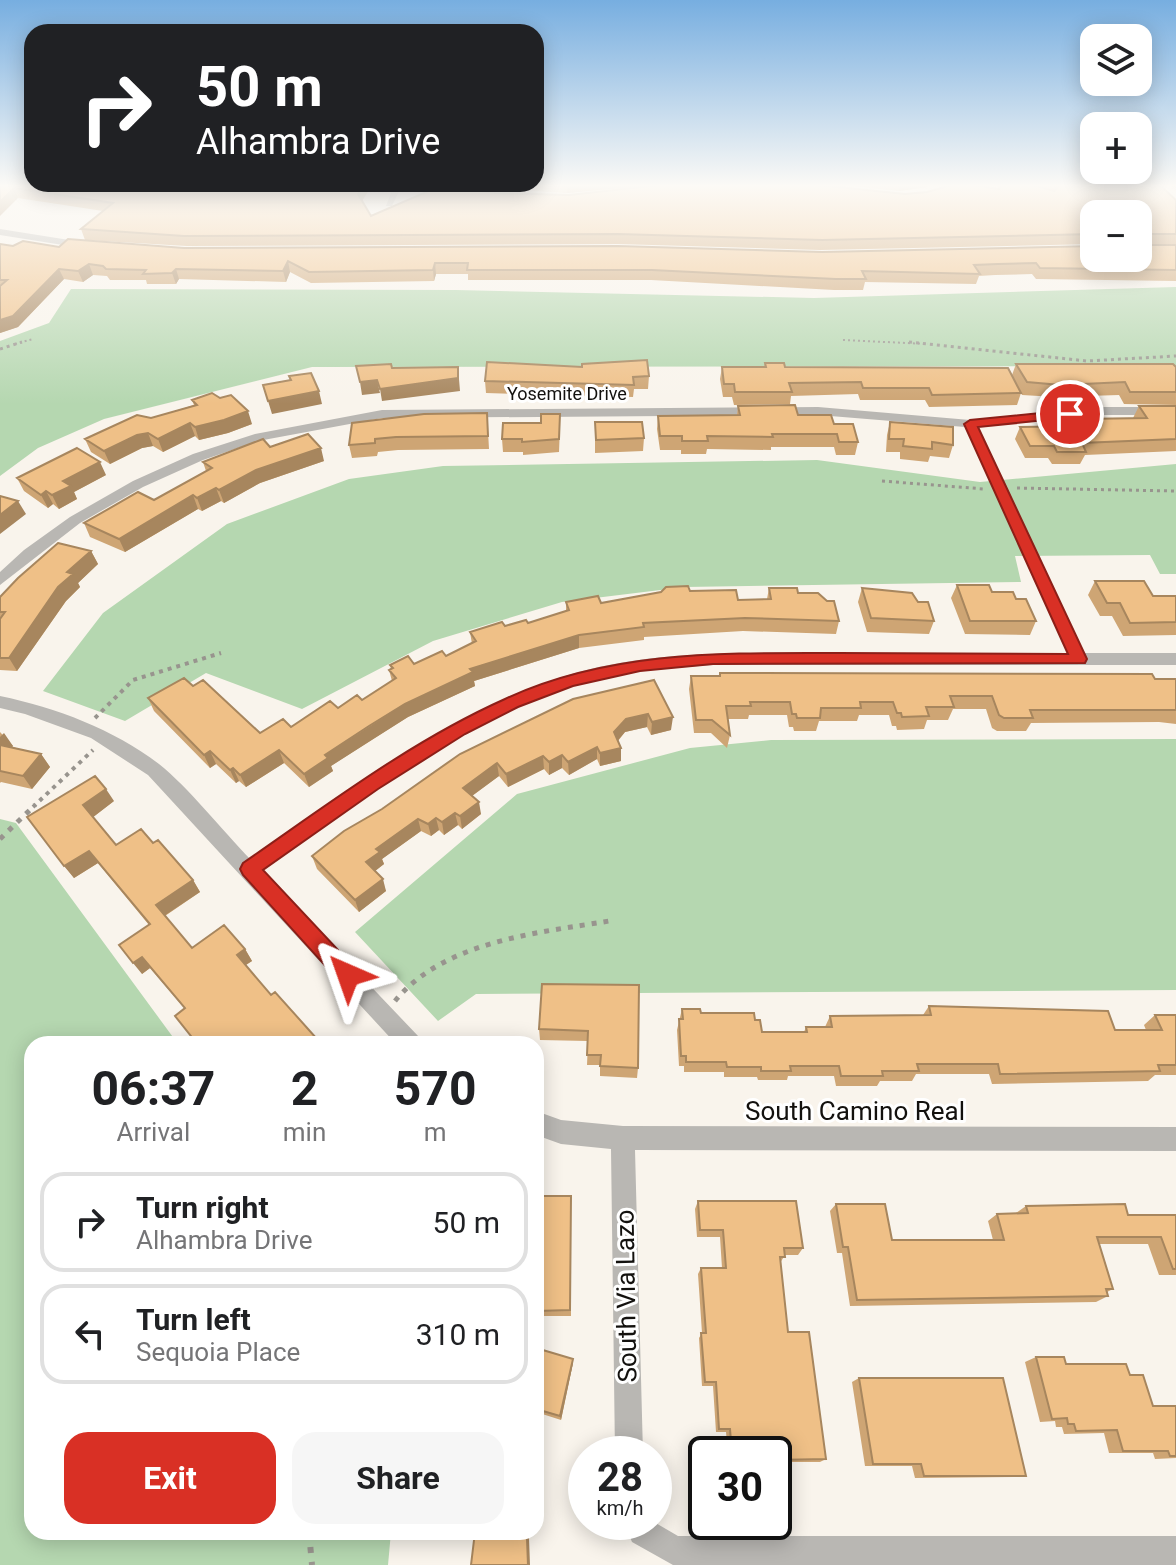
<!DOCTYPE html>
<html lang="en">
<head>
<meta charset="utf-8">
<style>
	body { margin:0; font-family:Roboto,sans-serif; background:#f6f6f6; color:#202124; height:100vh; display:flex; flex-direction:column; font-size:30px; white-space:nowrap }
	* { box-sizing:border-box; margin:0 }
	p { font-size:26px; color:#757577 }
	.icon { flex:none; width:44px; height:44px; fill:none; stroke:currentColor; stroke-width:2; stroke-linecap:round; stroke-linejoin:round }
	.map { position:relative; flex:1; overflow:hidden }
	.drawer { position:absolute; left:24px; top:1036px; width:520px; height:504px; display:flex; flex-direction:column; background:#fff; border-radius:24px; box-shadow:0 4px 20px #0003 }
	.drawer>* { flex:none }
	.top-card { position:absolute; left:24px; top:24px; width:520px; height:168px; border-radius:24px; box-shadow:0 4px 20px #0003; background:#202124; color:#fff; overflow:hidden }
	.fabs { position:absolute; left:1080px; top:24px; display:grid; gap:16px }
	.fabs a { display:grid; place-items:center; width:72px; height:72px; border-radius:16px; background:#fff; box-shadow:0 4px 20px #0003; font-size:40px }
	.speed { position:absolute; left:568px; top:1436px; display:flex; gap:16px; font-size:40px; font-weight:700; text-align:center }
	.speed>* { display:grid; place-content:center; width:104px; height:104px; border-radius:50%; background:#fff; box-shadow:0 4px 20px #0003; line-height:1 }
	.speed small { font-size:20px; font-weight:400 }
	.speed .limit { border:4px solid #111; border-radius:12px; background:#fff; color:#111 }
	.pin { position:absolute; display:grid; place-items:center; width:68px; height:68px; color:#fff; margin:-34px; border:4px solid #fff; border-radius:50%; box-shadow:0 2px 8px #0007 }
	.me { position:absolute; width:88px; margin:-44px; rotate:317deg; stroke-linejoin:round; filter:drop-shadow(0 0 6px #0008) }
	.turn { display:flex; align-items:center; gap:28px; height:168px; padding:0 40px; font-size:36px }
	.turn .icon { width:104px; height:104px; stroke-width:2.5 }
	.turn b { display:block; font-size:56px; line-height:68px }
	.eta { display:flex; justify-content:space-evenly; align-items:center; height:136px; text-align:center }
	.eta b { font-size:48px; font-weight:700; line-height:56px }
	.action { display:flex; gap:16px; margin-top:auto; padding:16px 40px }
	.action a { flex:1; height:92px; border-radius:24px; background:#d93025; color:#fff; font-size:32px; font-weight:700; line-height:92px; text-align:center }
	.action a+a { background:#f6f6f6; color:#202124 }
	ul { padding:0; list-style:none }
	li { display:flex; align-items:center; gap:24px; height:100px; margin:0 16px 12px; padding:0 24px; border:4px solid #e0e0e0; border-radius:24px }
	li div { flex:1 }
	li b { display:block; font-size:30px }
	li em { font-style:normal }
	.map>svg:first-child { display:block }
	.green { fill:#b5d7b0 }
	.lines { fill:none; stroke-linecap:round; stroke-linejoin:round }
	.path-far4 { stroke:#98948e; stroke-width:2; stroke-dasharray:2 3; stroke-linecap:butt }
	.path-far3 { stroke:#98948e; stroke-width:3; stroke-dasharray:3 4; stroke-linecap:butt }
	.path-far2 { stroke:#98948e; stroke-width:4; stroke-dasharray:4 5; stroke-linecap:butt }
	.path-far1 { stroke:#98948e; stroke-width:5; stroke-dasharray:5 7; stroke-linecap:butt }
	.path { stroke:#98948e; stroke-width:6; stroke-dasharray:6 9; stroke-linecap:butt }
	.minor { fill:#b9b7b3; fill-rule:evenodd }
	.wall { fill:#cea574 }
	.shaded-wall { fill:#a7865e }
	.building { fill:#efc087; stroke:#a7865e; stroke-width:2 }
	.route { fill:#d93025; stroke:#8d1f18; stroke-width:2 }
	.labels { text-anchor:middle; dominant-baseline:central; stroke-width:6; stroke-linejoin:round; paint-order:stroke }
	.far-street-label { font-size:18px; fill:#13110e; stroke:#fff }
	.near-street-label { font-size:26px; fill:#13110e; stroke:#fff }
</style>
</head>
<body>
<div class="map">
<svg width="1176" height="1565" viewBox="0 0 1176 1565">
	<rect width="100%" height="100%" fill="#f9f4ec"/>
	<path class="green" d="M1176 287V366L312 367 104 419 38 448 0 476V341L49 323 71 289 456 290 814 298Z
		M817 460 980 482 1176 464V574H1160L1150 555 1015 556 1021 582 685 587 562 602 433 641 302 709 206 673 125 721 43 691 103 613 227 524 349 479 443 466Z
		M1176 739V990L476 994 438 1021 355 932 517 794 690 748 771 740Z
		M0 819 16 823 178 1044H32V1532H391L388 1565H0Z"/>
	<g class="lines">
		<path class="path-far4" d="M843 340 928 344
			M15 344 33 339"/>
		<path class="path-far3" d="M909 342 1087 361 1176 356
			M0 349 22 342
			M882 481 984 489
			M1017 488 1176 491"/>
		<path class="path-far2" d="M95 718 133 680 221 653
			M33 807 93 750"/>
		<path class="path-far1" d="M0 839 35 805
			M395 1001C444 941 537 933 609 921"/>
		<path class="path" d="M309 1532 312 1565"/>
		<path class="minor" d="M394 185H415L458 194 454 197 401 187 392 206H386Z
			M1169 185H1176V190Z
			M0 229 88 243 93 246 88 249 0 235Z
			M818 407 970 420 1104 407H1176V415H1104L978 427 1084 653H1176V665H713C667 668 619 671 575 685 458 722 359 801 261 871L419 1037 422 1044H396L148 775 91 738 25 714 0 708V696C57 708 113 729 159 764 188 787 223 831 250 859 349 789 446 716 562 677 645 650 735 653 820 653 903 653 986 653 1068 653L965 427 818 415 382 418 258 441 203 460 143 487 80 523 0 585V572L24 550 70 517 133 481 193 454 255 434 382 410Z
			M536 1111 561 1120 623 1126 1176 1127V1151L635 1150 643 1454H615L611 1149 561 1144 536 1135Z
			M624 1522H654L678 1536H1176V1565H673L632 1542Z"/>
	</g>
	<path class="wall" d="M0 185 168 188 128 185H250L211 189H226L266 185H372L362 201 371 216 496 193 569 195 905 194 998 189 999 185H1160L1176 200V244L1140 245H1176V281L1036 279 1032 274 995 275 979 276 976 284 865 282 863 290H834L651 280H468V274H436L434 281 311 283 290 272 286 282 179 279 176 284H147L146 280H110L107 276 93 275 83 282 64 279 18 327 0 333V244L13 246 822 252 1138 258 1094 214V244L820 250 618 244 187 246 85 240 81 229 103 211 18 198Z
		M461 185H653L567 193 462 186Z
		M841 185H928V187L899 191Z
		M765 363 785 367 1012 375 1016 364 1176 367V405L1124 404 1119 395 1056 397 1022 395 1021 393 1017 405 929 407 925 400H860L858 394 791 396 790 404 734 405 732 397H723L720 379 722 367H764Z
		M649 376 648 389H634L633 397 486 393 485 381Z
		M192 400 252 424 228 433 199 440 195 436 163 452 153 446 142 448 110 464 91 452 85 439 194 405Z
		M738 406 798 415 834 424 858 442 855 455H836L834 447H771V450L707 449 706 454H681V450H660L657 429 658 416 737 415Z
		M1139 406H1176V451L1085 455 1080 464H1052L1048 458H1025L1015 439 1020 427 1076 426 1079 419 1133 418Z
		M487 413 489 449 398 450 378 452 377 456 352 458 349 445Z
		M595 422 644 438 643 451 595 453Z
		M890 422 953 445 949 458 930 456 928 462 900 459V452H886L887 435Z
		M560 427 559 452 523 455V452H503L502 439Z
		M270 447 324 461 260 483 224 503 221 501 202 511 198 509 125 552 90 537 84 523 154 500 206 471 203 462Z
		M106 475 74 492 77 499 59 509 53 504 48 508 24 491 17 478Z
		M91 551 98 564 78 583 80 587 66 601 17 671 0 670V597Z
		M1095 581 1153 596H1176V635L1123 636 1112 616H1100L1088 595Z
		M957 585 992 592 1036 621 1030 635 965 634 951 598Z
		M769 588 798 593 839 621 836 634 743 631 644 637V640L579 648 474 681 475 686 408 717 373 739 331 766 333 771 309 787 284 763 246 787 239 781 236 783 216 764 210 768 154 711 148 698 193 686 260 733 291 727 338 708 362 700 392 681 389 670 391 669 390 665 414 664 446 656 472 644 470 632 528 623 566 611V602L601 603 690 591 738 600 767 599Z
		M862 588 934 621 929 634 867 632 858 602Z
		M720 673 1176 679V724L1159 722 1031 723 1026 731H997L992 728 986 709H953L948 720H927L924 729 897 730 896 726H892L889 715H859L857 721H819L816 731H794L793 727H789L787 715H749L748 719H727L730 735 727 748 711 733H694L689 689 691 676H719Z
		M654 680 671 730 651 735 647 727 625 732 618 741 621 761 600 766 597 759 569 775 562 768 549 775 544 769 508 787 499 776 472 796 481 814 462 829 458 825 444 835 439 830 431 836 421 831 382 859 384 864 375 871 386 891 359 912 317 869 312 856Z
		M0 732 13 746 12 747 41 754 50 767 32 789 1 782 0 783Z
		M114 801 93 817 116 845 153 843 193 880 200 892 165 916 192 948 245 949 252 961 246 965 194 1040 185 1009 150 968 142 974 149 925 98 863 74 878 27 817Z
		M542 984 638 1068 637 1078 600 1076V1065H587L588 1041 540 1040 539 1029Z
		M929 1006 1115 1030H1146L1144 1025 1155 1015H1176V1075H1155L1148 1081 992 1084 989 1074H916L912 1081H880L877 1086H836L834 1076H788L787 1080H758L757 1077H724V1072H684V1066H679L677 1030 682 1009 701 1013 755 1020 762 1032H804L806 1027H825L830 1016 923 1015Z
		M536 1196H571V1316H536Z
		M698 1201 803 1248 798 1255H785L780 1263 788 1332 826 1459 820 1462H774V1454H728L726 1432H716L713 1386H702L699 1338 702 1333 698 1274 701 1268H722L720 1237H697L695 1209Z
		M836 1204 892 1240H993L988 1221 997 1214 1016 1213 1026 1206 1128 1215H1176V1275H1159L1148 1244H1099L1113 1289 1107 1292 1108 1296 1096 1302 850 1306 842 1253H837L830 1211Z
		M536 1348 573 1359V1363L561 1420 536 1412Z
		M1036 1357 1066 1364 1130 1375 1153 1406H1176V1458L1155 1459 1153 1453H1109L1104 1433 1064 1434 1062 1427H1056L1055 1421 1040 1422 1025 1362Z
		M859 1378 1026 1476 1014 1477 915 1478 912 1466H865L852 1382Z"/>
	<path class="shaded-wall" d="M193 185H250L195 191Z
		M364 185H372L360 204 358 194Z
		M567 185H653L567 193Z
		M900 185H928V187L899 191Z
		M14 188 18 198 0 216V202Z
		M288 261 290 272 286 282 283 271Z
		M435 263 436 274 434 281 433 270Z
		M89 264 93 275 83 282 78 271Z
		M59 269 64 279 18 327 0 333V320Z
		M176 269 179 279 176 284 172 273Z
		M458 367 460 391 382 401 380 389Z
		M377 380 380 393 362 395 360 382Z
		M319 391 322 404 272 414 268 401Z
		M248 411 252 424 228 433 199 440 195 427Z
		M190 423 195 436 163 452 158 439Z
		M148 433 153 446 142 448 110 464 104 451 137 435Z
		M321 448 324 461 260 483 224 503 219 490 256 470Z
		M100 462 106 475 74 492 77 499 59 509 52 495 63 481Z
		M216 488 221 501 202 511 197 498Z
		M46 491 53 504 48 508 41 495Z
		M193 495 198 509 125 552 119 539Z
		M18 501 26 514 0 534V515Z
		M91 551 98 564 78 583 80 587 66 601 17 671 9 658 67 572Z
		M579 635V648L474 681 475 686 408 717 331 766 333 771 309 787 304 774 325 755 405 704 470 669Z
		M648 714 647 727 625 732 614 745V732L626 719Z
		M673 717 671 730 651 735 652 722Z
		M4 733 13 746 4 757 0 752V737Z
		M597 747V759L569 775 568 762Z
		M621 748V761L600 766V753Z
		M279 750 284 763 246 787 240 775Z
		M210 751 216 764 210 768 204 755Z
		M41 754 50 767 32 789 23 776Z
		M562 755V768L549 775V762Z
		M543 756 544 769 508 787 506 774Z
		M497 763 499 776 465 801 463 788Z
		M233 768 239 781 236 783 230 770Z
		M106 789 114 801 92 818 83 805Z
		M479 802 481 814 462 829 460 816Z
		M455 813 458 825 444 835 442 822Z
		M436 818 439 830 431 836 428 824Z
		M418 819 421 831 382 859 384 864 370 875 366 862 376 849Z
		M89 851 98 863 74 878 64 866Z
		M383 879 386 891 359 912 355 900Z
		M193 880 200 892 164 916 156 905Z
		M245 949 252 961 244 966 237 955Z
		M142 957 150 968 142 974 133 963Z
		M573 1359V1363L561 1420 560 1416Z
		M527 1538H529L530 1565H528Z"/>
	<path class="building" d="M0 185H115L134 188 226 189 266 185H364L358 194 371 216 440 186 496 193 569 195 659 185H819L905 194 927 192 951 185H974L999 189 1000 185H1033L1054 191 1060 185H1160L1176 200V234H1142L1140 245H1176V270L1040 268 1036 263 998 264 974 265 980 274 862 271 866 279H836L652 270H467L468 263H435L433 270 309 272 288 261 283 271 176 269 172 273 143 274 146 270 106 269 103 266 89 264 78 271 59 269 13 316 0 320V286L7 280H0V244L13 246 23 241 59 247 68 239 184 248 618 246 822 252 1094 246V258H1138V214H1094V234L822 240 618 234 184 236 81 229 113 203 14 188 0 202Z
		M647 360 649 376 633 377 634 385 485 381 487 362 582 367V364Z
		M765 363H784L785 367 1008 368 1021 393 932 395 929 388H863L861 382 789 383 792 392H735L734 384H724L722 367H766Z
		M391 364 392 368 458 367V378L380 389 377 380 360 382 356 366Z
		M1016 364H1173L1176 367V392H1130L1125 382 1061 385 1027 382Z
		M311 373 319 391 268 401 263 385 291 380 289 376Z
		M212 393 220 398 231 395 248 411 224 420 195 427 190 423 158 439 148 433 137 435 104 451 85 439 137 415 151 418 197 405 192 400Z
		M795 405 798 415H831L834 424H853L858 442H839L837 434H772L773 437 707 436 708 441H682V436H660L658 416 740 415 738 406Z
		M1139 406H1176V439L1082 443 1086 452H1057L1054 446H1030L1020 427 1084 426 1079 419 1147 418Z
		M487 413 488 436 396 437 375 439V443L349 445 352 423 424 414Z
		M541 414H560L559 439 522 442V439H502L503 423H541Z
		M595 422H642L644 438 596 440Z
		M890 422 953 427V445L932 442V449L903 446 904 439H889Z
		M308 434 321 448 256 470 219 490 216 488 197 498 193 495 119 539 84 523 138 492 154 500 212 468 203 462 263 439 270 447Z
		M77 448 100 462 63 481 71 486 52 495 46 491 41 495 17 478Z
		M0 496 18 501 0 515Z
		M58 543 91 551 67 572 73 574 58 587 9 658H0V619L5 612H0V597L18 578Z
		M1095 581H1144L1153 596H1176V622L1130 623 1120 603H1107Z
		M957 585H989L992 592H1013L1016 599H1026L1036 621H970Z
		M688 586 690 591 736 590 738 600 771 599 769 588H797L798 593H818L827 601H834L839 621 745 618 643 623 644 627 579 635 470 669 473 672 405 704 369 726 325 755 328 758 304 774 279 750 240 775 233 768 230 770 210 751 204 755 148 698 184 678 193 686 203 680 260 733 283 719 291 727 330 701 338 708 357 695 362 700 396 678 389 670 393 668 390 665 408 656 414 664 442 651 446 656 476 641 470 632 502 622 505 626 526 620 528 623 569 610 566 602 598 596 601 603 661 592 666 587Z
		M862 588 912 593 918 602H928L934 621 871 618Z
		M720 673 1152 674 1155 679H1176V710H1030L1033 718H1004L999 715 992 696H950L954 707H926L929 716 902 717 901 713H897L893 702H860L861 708H821L820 718H797L796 714H792L790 702H750L751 706H726L730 735 712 720H696L691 676H720Z
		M654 680 673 717 652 722 648 714 626 719 614 732 621 748 600 753 597 747 568 762 562 755 549 762 543 756 506 774 497 763 463 788 479 802 460 816 455 813 442 822 436 818 428 824 418 819 376 849 380 852 366 862 383 879 355 900 312 856 344 831 382 809 460 754 573 699Z
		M0 745 41 754 23 776 0 771Z
		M95 776 106 789 83 805 116 845 141 829 153 843 158 840 193 880 156 905 192 948 224 925 245 949 237 955 271 995 275 992 317 1039 312 1044H236L234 1042 231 1044H190L194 1040 175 1016 185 1008 142 957 133 963 119 945 150 924 89 851 64 866 27 817Z
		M542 984 639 985 638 1068 600 1066 601 1055H587L588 1031 539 1029Z
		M929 1006 1108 1011 1115 1030H1162L1155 1015H1176V1065H1158L1160 1071 1000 1074 998 1064H917L919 1071H882L883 1076H841L839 1066H790L791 1071H761V1067H727L726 1062H686V1056H681L679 1019H683L682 1009H700L701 1013H754L755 1020H760L762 1032H807L806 1027H832L830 1016 931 1015Z
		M536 1196H571L570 1310 536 1311Z
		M698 1201H796L803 1248H784L785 1257H780L788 1332H809L826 1459 774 1460V1454H732L730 1429H719L716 1382H705L701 1333H706L701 1268H726L723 1230H700Z
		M836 1204H885L892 1240H1004L997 1214 1028 1213 1026 1206 1125 1204 1128 1215H1176V1269H1173L1161 1237H1097L1113 1289H1106L1108 1296 857 1300 848 1247H843Z
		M536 1348 573 1359 560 1416 536 1409Z
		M1036 1357H1064L1066 1364H1126L1130 1375H1143L1153 1406H1176V1456H1170L1168 1451H1123L1117 1430 1076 1431 1074 1424H1068L1067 1418 1052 1419Z
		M859 1378H1003L1026 1476H924L921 1464H873Z
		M475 1532H484L527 1538 528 1565H471Z"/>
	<linearGradient id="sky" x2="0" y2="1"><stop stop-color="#77aee0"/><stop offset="0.46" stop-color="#fcfaf6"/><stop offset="1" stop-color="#fcfaf6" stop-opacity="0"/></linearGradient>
	<rect width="1176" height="404" fill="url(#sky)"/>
	<path class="route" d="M1070 410 1077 414 1075 417 978 427 1087 659 1085 663 713 664 640 671 573 686 518 707 465 734 378 789 263 870 355 968 358 975 355 982 348 985 340 982 243 875 240 869 243 863C327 805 411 741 505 699 610 650 725 653 838 653 915 653 992 654 1068 654L964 424 970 420Z"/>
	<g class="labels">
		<g class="far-street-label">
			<text x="567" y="393">Yosemite Drive</text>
		</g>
		<g class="near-street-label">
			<text x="855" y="1111">South Camino Real</text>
			<text transform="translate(626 1296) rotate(-91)">South Via Lazo</text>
		</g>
	</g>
</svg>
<div class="fabs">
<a><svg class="icon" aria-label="layers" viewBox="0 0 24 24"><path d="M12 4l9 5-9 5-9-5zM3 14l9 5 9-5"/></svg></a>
<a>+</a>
<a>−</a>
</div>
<div class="speed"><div>28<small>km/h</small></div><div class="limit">30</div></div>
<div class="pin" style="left:1070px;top:414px;background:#d93025"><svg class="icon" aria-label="arrive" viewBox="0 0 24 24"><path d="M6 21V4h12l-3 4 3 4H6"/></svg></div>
<svg class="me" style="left:348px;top:975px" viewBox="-20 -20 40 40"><path d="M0-17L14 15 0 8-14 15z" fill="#d93025" stroke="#fff" stroke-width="4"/></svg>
<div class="top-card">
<div class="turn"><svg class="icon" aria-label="right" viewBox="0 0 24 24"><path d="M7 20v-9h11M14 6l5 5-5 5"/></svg><div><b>50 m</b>Alhambra Drive</div></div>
</div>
<section class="drawer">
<div class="eta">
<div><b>06:37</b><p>Arrival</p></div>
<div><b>2</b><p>min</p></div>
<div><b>570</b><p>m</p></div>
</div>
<ul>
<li><svg class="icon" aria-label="right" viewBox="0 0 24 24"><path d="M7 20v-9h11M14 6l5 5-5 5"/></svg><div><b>Turn right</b><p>Alhambra Drive</p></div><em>50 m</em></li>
<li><svg class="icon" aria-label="left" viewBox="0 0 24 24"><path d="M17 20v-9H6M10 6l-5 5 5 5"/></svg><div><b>Turn left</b><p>Sequoia Place</p></div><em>310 m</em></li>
</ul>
<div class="action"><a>Exit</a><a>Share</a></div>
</section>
</div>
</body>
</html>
